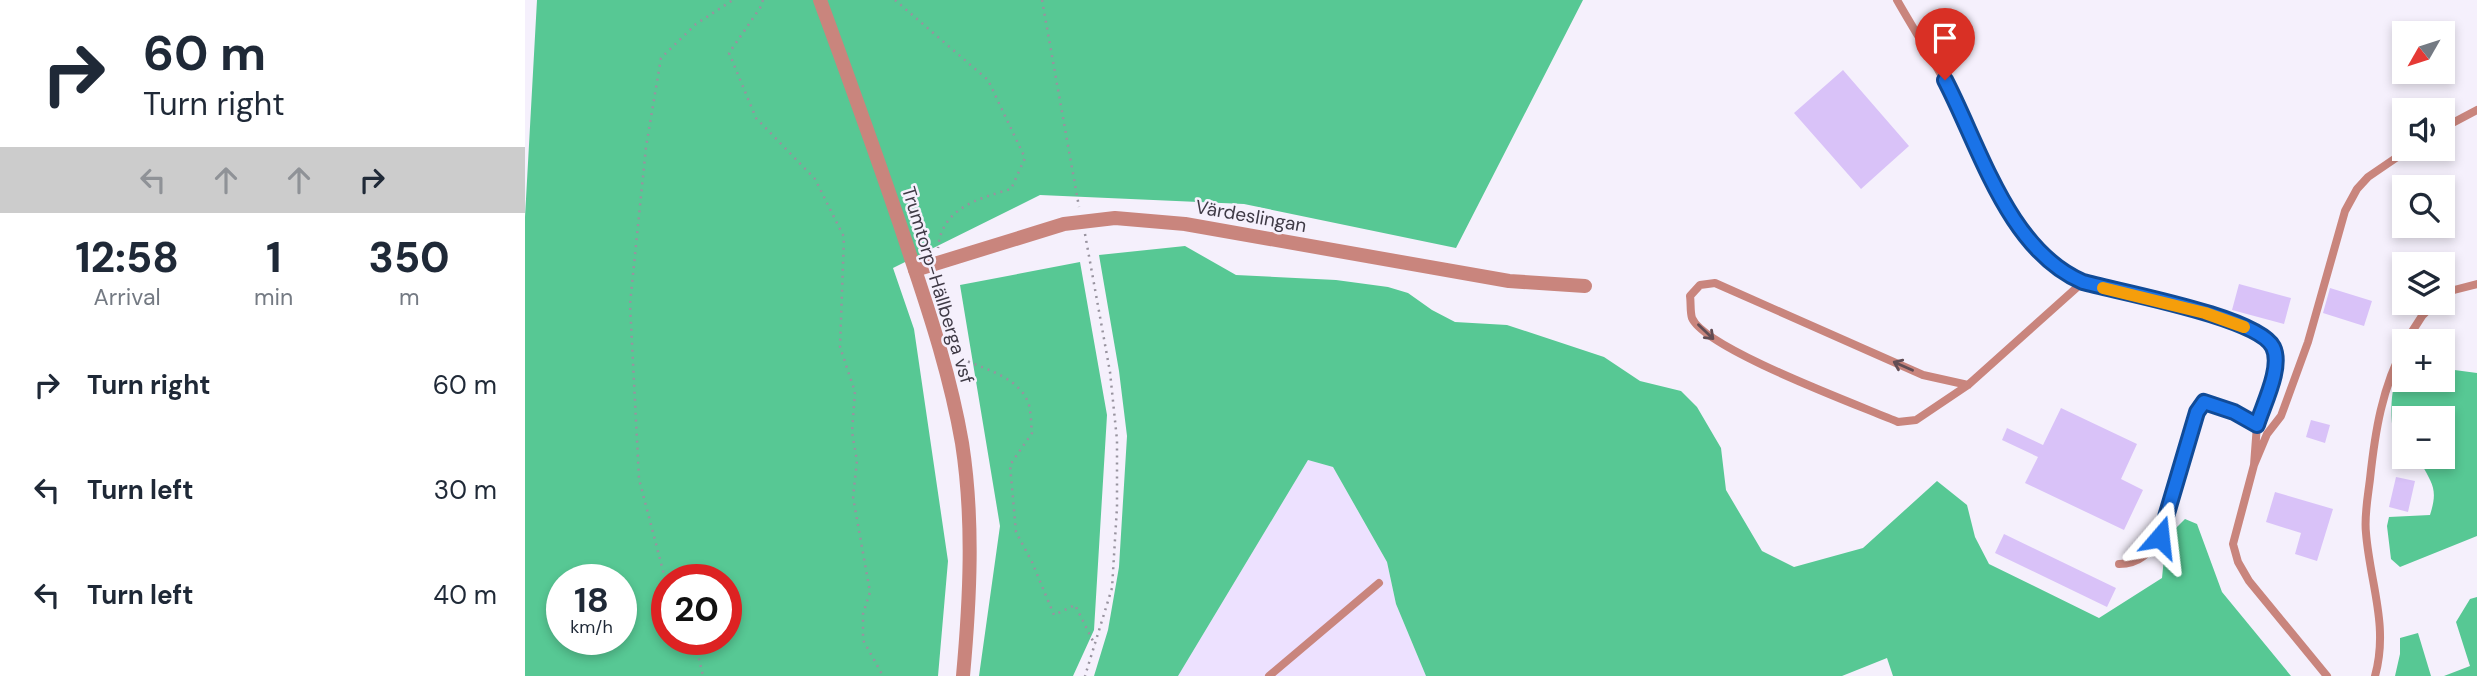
<!DOCTYPE html>
<html lang="en">
<head>
<meta charset="utf-8">
<style>
	body { margin:0; font-family:"DM Sans",sans-serif; background:#f2f2f3; color:#1f2937; height:100vh; display:flex; flex-direction:column; font-size:26px; white-space:nowrap }
	* { box-sizing:border-box; margin:0 }
	p { font-size:23px; color:#747a83 }
	.icon { flex:none; width:38px; height:38px; fill:none; stroke:currentColor; stroke-width:2; stroke-linecap:round; stroke-linejoin:round }
	.map { position:relative; flex:1; overflow:hidden }
	.sheet { display:flex; flex-direction:column; background:#fff; width:525px }
	.sheet>* { flex:none }
	.guide { background:#fff; color:#1f2937; overflow:hidden }
	.needle { width:46px; rotate:231deg }
	.controls { position:absolute; left:1867px; top:21px; display:grid; gap:14px }
	.controls a { display:grid; place-items:center; width:63px; height:63px; border-radius:0px; background:#fff; box-shadow:0 4px 10px #0003; font-size:35px }
	.speed { position:absolute; left:21px; top:564px; display:flex; gap:14px; font-size:35px; font-weight:700; text-align:center }
	.speed>* { display:grid; place-content:center; width:91px; height:91px; border-radius:50%; background:#fff; box-shadow:0 4px 10px #0003; line-height:1 }
	.speed small { font-size:18px; font-weight:400 }
	.speed .limit { border:10px solid #d22; background:#fff; color:#111 }
	.pin { position:absolute; display:grid; place-items:center; width:60px; height:60px; color:#fff; margin:-72px -30px; border-radius:50% 50% 50% 0; rotate:-45deg; box-shadow:0 0 7px #0007 }
	.pin .icon { rotate:45deg }
	.me { position:absolute; width:77px; margin:-38px; rotate:17deg; stroke-linejoin:round; filter:drop-shadow(0 0 5px #0008) }
	.turn { display:flex; align-items:center; gap:24px; height:147px; padding:0 28px; font-size:32px }
	.turn .icon { width:91px; height:91px; stroke-width:2.5 }
	.turn b { display:block; font-size:49px; line-height:60px }
	.lanes { display:flex; align-items:center; height:66px; padding:0 28px; background:#0003; justify-content:center; gap:35px; direction:ltr }
	.lanes .off { opacity:.35 }
	.eta { display:flex; justify-content:space-evenly; align-items:center; height:119px; text-align:center }
	.eta b { font-size:42px; font-weight:800; line-height:49px }
	ul { padding:0; list-style:none }
	li { display:flex; align-items:center; gap:21px; height:105px; padding:0 28px }
	li div { flex:1 }
	li b { display:block; font-size:26px }
	li em { font-style:normal }
	main { display:flex; flex:1; min-height:0 }
	.map>svg:first-child { display:block }
	.built { fill:#ede1ff }
	.forest { fill:#57c894; fill-rule:evenodd }
	.building { fill:#d9c2f8 }
	.lines { fill:none; stroke-linecap:round; stroke-linejoin:round }
	.path { stroke:#98939f; stroke-width:2.5; stroke-dasharray:2 5; stroke-linecap:butt }
	.service { stroke:#c9857d; stroke-width:8 }
	.minor { stroke:#c9857d; stroke-width:14 }
	.tertiary { stroke:#c9857d; stroke-width:14 }
	.oneway { stroke:#624d54 }
	.route-casing { stroke:#114b97; stroke-width:18 }
	.route { stroke:#1a73e8; stroke-width:12 }
	.slow { stroke:#f59e0b; stroke-width:12 }
	.labels { text-anchor:middle; dominant-baseline:central; stroke-width:5; stroke-linejoin:round; paint-order:stroke }
	.street-label { font-size:19px; fill:#3f3a46; stroke:#f5f0fc }
</style>
</head>
<body>
<main>
<section class="sheet">
<div class="guide">
<div class="turn"><svg class="icon" aria-label="right" viewBox="0 0 24 24"><path d="M7 20v-9h11M14 6l5 5-5 5"/></svg><div><b>60 m</b>Turn right</div></div>
<div class="lanes"><svg class="icon off" aria-label="left" viewBox="0 0 24 24"><path d="M17 20v-9H6M10 6l-5 5 5 5"/></svg><svg class="icon off" aria-label="ahead" viewBox="0 0 24 24"><path d="M12 20V5M6 11l6-6 6 6"/></svg><svg class="icon off" aria-label="ahead" viewBox="0 0 24 24"><path d="M12 20V5M6 11l6-6 6 6"/></svg><svg class="icon" aria-label="right" viewBox="0 0 24 24"><path d="M7 20v-9h11M14 6l5 5-5 5"/></svg></div>
</div>
<div class="eta">
<div><b>12:58</b><p>Arrival</p></div>
<div><b>1</b><p>min</p></div>
<div><b>350</b><p>m</p></div>
</div>
<ul>
<li><svg class="icon" aria-label="right" viewBox="0 0 24 24"><path d="M7 20v-9h11M14 6l5 5-5 5"/></svg><div><b>Turn right</b></div><em>60 m</em></li>
<li><svg class="icon" aria-label="left" viewBox="0 0 24 24"><path d="M17 20v-9H6M10 6l-5 5 5 5"/></svg><div><b>Turn left</b></div><em>30 m</em></li>
<li><svg class="icon" aria-label="left" viewBox="0 0 24 24"><path d="M17 20v-9H6M10 6l-5 5 5 5"/></svg><div><b>Turn left</b></div><em>40 m</em></li>
</ul>
</section>
<div class="map">
<svg width="1952" height="676" viewBox="0 0 1952 676">
	<rect width="100%" height="100%" fill="#f5f0fc"/>
	<path class="built" d="M783 460 808 467 862 562 871 604 901 676H653Z"/>
	<path class="forest" d="M12 0H1058L931 248 719 204 515 195 368 268 389 329 423 561 413 676H0V217ZM37 579H96V639H37ZM142 579H201V639H142Z
		M660 246 711 275 811 280 863 287 883 293 907 310 930 322 982 325 1079 357 1115 381 1156 391 1172 407 1196 448 1201 490 1237 551 1269 567 1338 548 1412 481 1442 505 1450 537 1464 564 1574 618 1637 578 1641 538 1660 519 1672 524 1697 592 1766 676H1368L1362 658 1317 676H901L871 604 862 562 808 467 783 460 653 676H569L583 630 594 567 602 436 594 371 574 255Z
		M555 262 582 415 569 630 548 676H454L475 526 435 285Z
		M1879 362 1880 380H1918V364L1922 369 1952 373V536L1875 567 1866 559 1862 526 1864 517 1905 515C1913 490 1908 485 1896 463L1918 457V418H1880L1879 430 1868 433C1865 409 1865 383 1879 362Z
		M1952 597V676H1919L1945 666 1931 622 1945 599Z
		M1893 633 1906 676H1870L1875 654V638Z"/>
	<path class="building" d="M1318 70 1384 146 1336 189 1269 113Z
		M1714 284 1766 298 1759 324 1707 310Z
		M1805 288 1847 301 1839 326 1798 313Z
		M1536 408 1612 444 1596 479 1618 490 1599 530 1500 483 1513 457 1477 440 1482 428 1518 445Z
		M1786 420 1805 425 1800 443 1781 437Z
		M1871 477 1890 481 1883 512 1864 507Z
		M1750 492 1808 509 1792 561 1770 554 1776 533 1741 522Z
		M1479 534 1591 588 1582 607 1470 553Z"/>
	<g class="lines">
		<path class="path" d="M238 0 235 8 204 53 231 118 290 179 319 237 315 347 330 392 327 432 332 461 328 497 345 592 338 614V640L358 676
			M370 0 463 80 500 158 486 189C452 199 417 208 413 248
			M517 0 554 207
			M560 234 585 372 592 440V507L587 588 560 676
			M410 279 437 359C460 369 496 378 504 405 506 413 506 424 507 433L485 465 491 532 507 562 529 615 550 605 570 645
			M142 586 114 479 105 304 121 147 136 58 171 24 208 0
			M166 639 172 650 178 676"/>
		<path class="service" d="M1372 0C1393 37 1417 73 1436 112 1467 173 1489 252 1558 282L1680 313 1740 336 1748 347 1751 357 1746 386 1732 425 1729 465
			M1918 128 1952 110
			M1918 296 1929 290 1952 284
			M1881 341 1897 316 1910 303
			M1443 385 1398 375 1190 283 1175 285 1165 296C1166 302 1165 312 1167 318 1180 349 1336 406 1373 422L1391 420 1443 385 1558 282
			M1594 564C1615 564 1624 553 1635 536L1672 412 1679 402C1697 407 1716 413 1732 425
			M744 676 854 583
			M1802 676 1724 581 1713 562 1708 544 1729 465 1742 434 1756 416 1783 342 1820 211 1832 189 1843 177 1884 149
			M1850 676C1864 626 1845 583 1841 533 1839 516 1843 496 1845 479 1850 432 1857 387 1880 345"/>
		<path class="minor" d="M295 0C326 85 357 169 385 255 406 317 426 379 437 443 449 520 445 599 438 676"/>
		<path class="tertiary" d="M390 270 539 224 590 218 660 224 984 281 1060 286"/>
	</g>
	<defs><path id="oneway-shaft" d="M-6 0H5M1.5-3L5.5 0L1.5 3" fill="none" stroke-width="1.6" stroke-linecap="round" stroke-linejoin="round" transform="scale(1.75)"/></defs>
	<g class="oneway">
		<use href="#oneway-shaft" transform="translate(1181 332) rotate(44)"/>
		<use href="#oneway-shaft" transform="translate(1378 366) rotate(-156)"/>
	</g>
	<g class="lines">
		<g class="route-casing">
			<path id="route" d="M1420 80C1455 147 1483 250 1558 282 1594 292 1733 317 1748 347 1758 367 1738 405 1732 425L1709 412 1679 402 1672 412 1635 537"/>
		</g>
		<use href="#route" class="route"/>
		<path class="slow" d="M1578 288 1680 313 1719 327"/>
	</g>
	<g class="labels">
		<g class="street-label">
			<text transform="translate(726 216) rotate(10)">Värdeslingan</text>
			<text transform="translate(413 285) rotate(73)">Trumtorp-Hällberga vsf</text>
		</g>
	</g>
</svg>
<div class="controls">
<a><svg class="needle" viewBox="-14 -14 28 28"><path d="M0-13l5 13h-10z" fill="#e53935"/><path d="M0 13l5-13h-10z" fill="#747a83"/></svg></a>
<a><svg class="icon" aria-label="sound" viewBox="0 0 24 24"><path d="M4 9h4l5-4v14l-5-4H4zM17 9q2 3 0 6"/></svg></a>
<a><svg class="icon" aria-label="search" viewBox="0 0 24 24"><circle cx="10" cy="10" r="6"/><path d="M15 15l6 6"/></svg></a>
<a><svg class="icon" aria-label="layers" viewBox="0 0 24 24"><path d="M12 4l9 5-9 5-9-5zM3 14l9 5 9-5"/></svg></a>
<a>+</a>
<a>−</a>
</div>
<div class="speed"><div>18<small>km/h</small></div><div class="limit">20</div></div>
<div class="pin" style="left:1420px;top:80px;background:#d93025"><svg class="icon" aria-label="arrive" viewBox="0 0 24 24"><path d="M6 21V4h12l-3 4 3 4H6"/></svg></div>
<svg class="me" style="left:1635px;top:537px" viewBox="-20 -20 40 40"><path d="M0-17L14 15 0 8-14 15z" fill="#1a73e8" stroke="#fff" stroke-width="4"/></svg>
</div>
</main>
</body>
</html>
